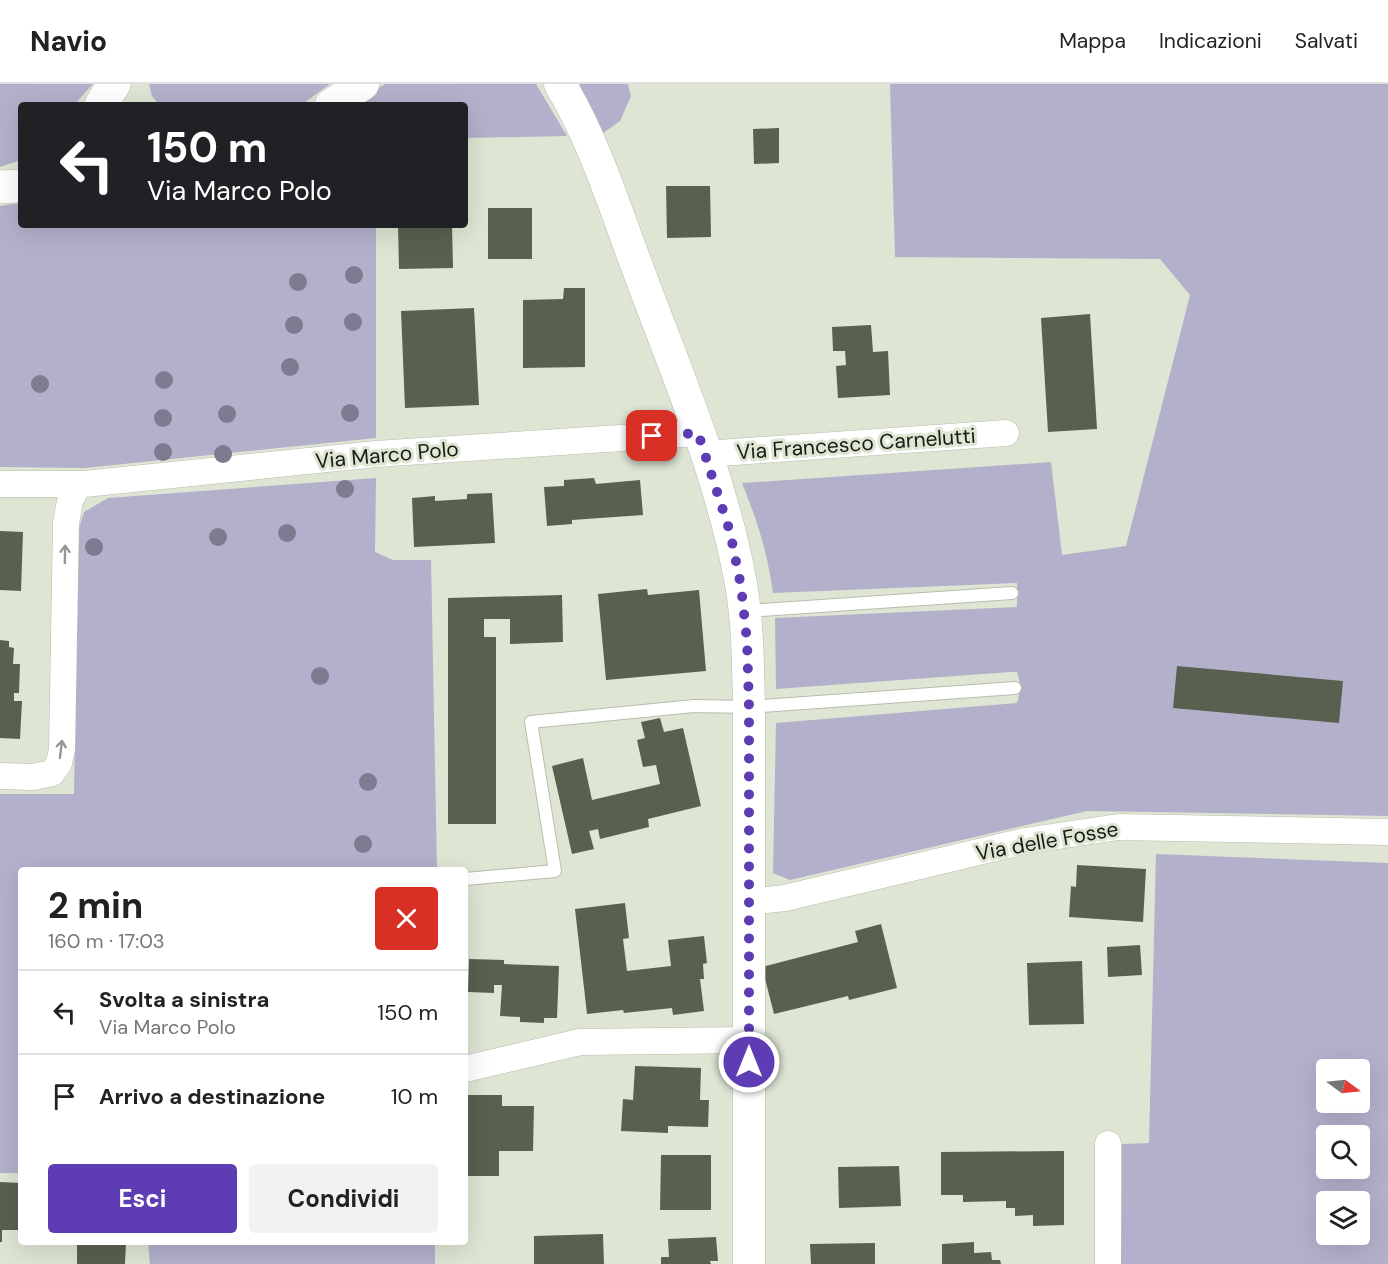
<!DOCTYPE html>
<html lang="it">
<head>
<meta charset="utf-8">
<style>
	body { margin:0; font-family:"DM Sans",sans-serif; background:#f2f2f2; color:#222; height:100vh; display:flex; flex-direction:column; font-size:22px; white-space:nowrap }
	* { box-sizing:border-box; margin:0 }
	p { font-size:20px; color:#767676 }
	.icon { flex:none; width:33px; height:33px; fill:none; stroke:currentColor; stroke-width:2; stroke-linecap:round; stroke-linejoin:round }
	.map { position:relative; flex:1; overflow:hidden }
	.drawer { position:absolute; left:18px; top:783px; width:450px; height:378px; display:flex; flex-direction:column; background:#fff; border-radius:6px; box-shadow:0 6px 24px #0002 }
	.drawer>* { flex:none }
	.top-card { position:absolute; left:18px; top:18px; width:450px; height:126px; border-radius:6px; box-shadow:0 6px 24px #0002; background:#202124; color:#fff; overflow:hidden }
	.needle { width:39px; rotate:105deg }
	.tools { position:absolute; left:1316px; top:975px; display:grid; gap:12px }
	.tools a { display:grid; place-items:center; width:54px; height:54px; border-radius:6px; background:#fff; box-shadow:0 6px 24px #0002; font-size:30px }
	.pin { position:absolute; display:grid; place-items:center; width:51px; height:51px; color:#fff; margin:-26px; border-radius:12px; box-shadow:0 3px 9px #0006 }
	.me { position:absolute; width:66px; margin:-33px; rotate:0deg; stroke-linejoin:round; filter:drop-shadow(0 0 4px #0008) }
	.turn { display:flex; align-items:center; gap:21px; height:126px; padding:0 30px; font-size:27px }
	.turn .icon { width:78px; height:78px; stroke-width:2.5 }
	.turn b { display:block; font-size:42px; line-height:51px }
	.round { display:grid; place-items:center; flex:none; width:63px; height:63px; border-radius:6px; background:#f2f2f2 }
	.summary { display:flex; align-items:center; justify-content:space-between; height:102px; padding:0 30px }
	h1 { font-size:36px; font-weight:700; line-height:45px }
	.cta { display:flex; gap:12px; margin-top:auto; padding:12px 30px }
	.cta a { flex:1; height:69px; border-radius:6px; background:#5e3cb4; color:#fff; font-size:24px; font-weight:700; line-height:69px; text-align:center }
	.cta a+a { background:#f2f2f2; color:#222 }
	ul { padding:0; list-style:none }
	li { display:flex; align-items:center; gap:18px; height:84px; padding:0 30px; border-top:2px solid #e0e0e0 }
	li div { flex:1 }
	li b { display:block; font-size:22px }
	li em { font-style:normal }
	header { display:flex; align-items:center; gap:36px; box-sizing:border-box; height:84px; padding:0 30px; background:#fff; border-bottom:2px solid #e0e0e0 }
	header strong { font-size:28px }
	nav { display:flex; gap:33px; margin-inline-start:auto; font-size:21px }
	.map>svg:first-child { display:block }
	.green { fill:#b3b0cc; fill-rule:evenodd }
	.building { fill:#5a6050 }
	.lines { fill:none; stroke-linecap:round; stroke-linejoin:round }
	.service-casing { stroke:#b7bdac; stroke-width:14 }
	.minor-casing { stroke:#b7bdac; stroke-width:27 }
	.tertiary-casing { stroke:#b7bdac; stroke-width:33 }
	.secondary-casing { stroke:#b7bdac; stroke-width:34 }
	.service { stroke:#fff; stroke-width:12 }
	.minor { stroke:#fff; stroke-width:26 }
	.tertiary { stroke:#fff; stroke-width:32 }
	.secondary { stroke:#fff; stroke-width:33 }
	.tree { fill:#7e7a90 }
	.oneway { stroke:#979895 }
	.route { stroke:#5e3cb4; stroke-width:10; stroke-dasharray:0 18 }
	.labels { text-anchor:middle; dominant-baseline:central; stroke-width:6; stroke-linejoin:round; paint-order:stroke }
	.street-label { font-size:21px; fill:#181b14; stroke:#dee5d3 }
</style>
</head>
<body>
<header>
<strong>Navio</strong>
<nav><a>Mappa</a><a>Indicazioni</a><a>Salvati</a></nav>
</header>
<div class="map">
<svg width="1388" height="1180" viewBox="0 0 1388 1180">
	<rect width="100%" height="100%" fill="#dee5d3"/>
	<path class="green" d="M0 0H93L74 21H21V76L0 83Z
		M149 0H330L301 21H159L152 12Z
		M385 0H536L567 52 465 54V21H351Z
		M577 0H628L631 12 620 37 602 50Z
		M890 0H1388V732L1087 727 790 796 773 789 776 639 1017 619C1020 611 1021 596 1017 588H1010L776 605 775 534 1017 523V499L773 509C767 467 758 439 742 399L1051 378 1062 471 1126 462 1190 211 1160 175 895 173Z
		M21 119V141H376V354L85 384 0 383V122Z
		M376 394 375 468 393 476H431L437 786H21V1089H0V710H74L78 447 84 428 108 414Z
		M1156 770 1388 779V1180H1121L1122 1060 1149 1059ZM1326 986H1359V1018H1326ZM1326 1052H1359V1084H1326ZM1326 1118H1359V1150H1326Z
		M148 1158H435V1180H150Z"/>
	<path class="building" d="M779 44V79L754 80 753 45Z
		M666 102H710L711 153 667 154Z
		M488 124H532V175H488Z
		M398 141H452L453 184 399 185Z
		M564 204H585V283L523 284V216L563 215Z
		M474 224 479 321 405 324 401 227Z
		M1090 230 1097 345 1048 348 1041 234Z
		M871 241 873 268 888 267 890 311 838 314 836 282 846 281 845 267H833L832 243Z
		M594 394 596 400 640 396 643 431 572 436V440L547 442 544 403 564 402V396Z
		M492 409 495 459 414 463 412 414 435 412V417L467 415V410Z
		M0 447 23 448 21 507 0 506Z
		M647 505 648 511 699 506 706 587 606 596 598 510Z
		M562 511 563 558 510 560V535H484V553H496V740H448V514Z
		M0 556 9 557V563L14 564 13 580H20L19 609H14V617H22L20 655 0 654Z
		M1177 582 1343 597 1339 639 1173 624Z
		M660 634 664 648 683 644 701 722 648 735 649 743 600 755 598 745 589 747 594 765 572 770 552 682 583 674 592 716 660 700 656 681 643 683 637 656 645 654 641 638Z
		M1077 781 1146 785 1143 838 1069 833 1071 802 1076 803Z
		M625 819 629 854 623 855 627 887 671 882 668 856 704 852 707 879 703 880 704 895H700L704 927 673 931 672 924 624 929 623 926 587 930 575 825Z
		M881 840 897 904 849 916 848 912 774 930 762 883 858 858 855 847Z
		M1140 861 1142 891 1108 893 1107 863Z
		M469 875 504 876V880L559 882 557 934H544V939L520 938V933L500 932 502 901H494V909L468 908Z
		M1082 877 1084 940 1029 941 1027 879Z
		M635 982 701 984 700 1016H709L708 1043 668 1042V1049L621 1047 623 1015 633 1016Z
		M465 1011H502V1022H534L533 1067H499V1092H465Z
		M1064 1067V1141L1033 1142V1131L1015 1132V1124H1006V1117L963 1118V1111H941V1068Z
		M661 1071H711V1126H660Z
		M899 1082 901 1122 839 1124 838 1083Z
		M0 1098 21 1099V1146H2V1158H0Z
		M603 1150 604 1180H534V1152Z
		M716 1153 718 1177H710L711 1180H661V1173H669L668 1155Z
		M77 1158H126L125 1180H77Z
		M974 1158V1169L991 1168 992 1176H1000L1001 1180H942V1160Z
		M875 1159V1180H811L810 1160Z"/>
	<g class="lines">
		<g class="service-casing">
			<path id="service" d="M746 527 1012 509
				M465 795 555 787 531 638 694 622 749 623 1015 604"/>
		</g>
		<g class="minor-casing">
			<path id="minor" d="M705 370 1006 349
				M0 400H84L376 370 698 349
				M0 692 33 693 52 689 59 679 62 665 66 439 70 417 78 401
				M748 818 785 814 1025 757 1118 743 1388 748
				M465 985 580 958 749 956
				M1108 1060V1180"/>
		</g>
		<g class="tertiary-casing">
			<path id="tertiary" d="M560 0C596 60 616 128 641 193 678 293 722 394 741 500 748 540 748 582 749 623V1180
				M331 21 363 0"/>
		</g>
		<g class="secondary-casing">
			<path id="secondary" d="M101 21 114 0
				M0 103 21 102"/>
		</g>
		<use href="#service" class="service"/>
		<use href="#minor" class="minor"/>
		<use href="#tertiary" class="tertiary"/>
		<use href="#secondary" class="secondary"/>
	</g>
	<g class="tree">
		<circle cx="354" cy="191" r="9"/>
		<circle cx="298" cy="198" r="9"/>
		<circle cx="353" cy="238" r="9"/>
		<circle cx="294" cy="241" r="9"/>
		<circle cx="290" cy="283" r="9"/>
		<circle cx="164" cy="296" r="9"/>
		<circle cx="40" cy="300" r="9"/>
		<circle cx="350" cy="329" r="9"/>
		<circle cx="227" cy="330" r="9"/>
		<circle cx="163" cy="334" r="9"/>
		<circle cx="163" cy="368" r="9"/>
		<circle cx="223" cy="370" r="9"/>
		<circle cx="345" cy="405" r="9"/>
		<circle cx="287" cy="449" r="9"/>
		<circle cx="218" cy="453" r="9"/>
		<circle cx="94" cy="463" r="9"/>
		<circle cx="320" cy="592" r="9"/>
		<circle cx="368" cy="698" r="9"/>
		<circle cx="363" cy="760" r="9"/>
	</g>
	<defs><path id="oneway-shaft" d="M-6 0H5M1.5-3L5.5 0L1.5 3" fill="none" stroke-width="1.6" stroke-linecap="round" stroke-linejoin="round" transform="scale(1.5)"/></defs>
	<g class="oneway">
		<use href="#oneway-shaft" transform="translate(65 470) rotate(-89)"/>
		<use href="#oneway-shaft" transform="translate(61 665) rotate(-83)"/>
	</g>
	<g class="lines">
		<path class="route" d="M652 352 698 349 730 448 741 502 747 557 749 623V978"/>
	</g>
	<g class="labels">
		<g class="street-label">
			<text transform="translate(856 360) rotate(-4)">Via Francesco Carnelutti</text>
			<text transform="translate(387 371) rotate(-5)">Via Marco Polo</text>
			<text transform="translate(1047 757) rotate(-10)">Via delle Fosse</text>
		</g>
	</g>
</svg>
<div class="tools">
<a><svg class="needle" viewBox="-14 -14 28 28"><path d="M0-13l5 13h-10z" fill="#e53935"/><path d="M0 13l5-13h-10z" fill="#767676"/></svg></a>
<a><svg class="icon" aria-label="search" viewBox="0 0 24 24"><circle cx="10" cy="10" r="6"/><path d="M15 15l6 6"/></svg></a>
<a><svg class="icon" aria-label="layers" viewBox="0 0 24 24"><path d="M12 4l9 5-9 5-9-5zM3 14l9 5 9-5"/></svg></a>
</div>
<div class="pin" style="left:652px;top:352px;background:#d93025"><svg class="icon" aria-label="arrive" viewBox="0 0 24 24"><path d="M6 21V4h12l-3 4 3 4H6"/></svg></div>
<svg class="me" style="left:749px;top:978px" viewBox="-20 -20 40 40"><circle r="17" fill="#5e3cb4" stroke="#fff" stroke-width="3"/><path d="M0-11L8 9 0 5-8 9z" fill="#fff"/></svg>
<div class="top-card">
<div class="turn"><svg class="icon" aria-label="left" viewBox="0 0 24 24"><path d="M17 20v-9H6M10 6l-5 5 5 5"/></svg><div><b>150 m</b>Via Marco Polo</div></div>
</div>
<section class="drawer">
<div class="summary"><div><h1>2 min</h1><p>160 m · 17:03</p></div><a class="round" style="background:#d93025;color:#fff"><svg class="icon" aria-label="close" viewBox="0 0 24 24"><path d="M6 6l12 12M18 6L6 18"/></svg></a></div>
<ul>
<li><svg class="icon" aria-label="left" viewBox="0 0 24 24"><path d="M17 20v-9H6M10 6l-5 5 5 5"/></svg><div><b>Svolta a sinistra</b><p>Via Marco Polo</p></div><em>150 m</em></li>
<li><svg class="icon" aria-label="arrive" viewBox="0 0 24 24"><path d="M6 21V4h12l-3 4 3 4H6"/></svg><div><b>Arrivo a destinazione</b></div><em>10 m</em></li>
</ul>
<div class="cta"><a>Esci</a><a>Condividi</a></div>
</section>
</div>
</body>
</html>
